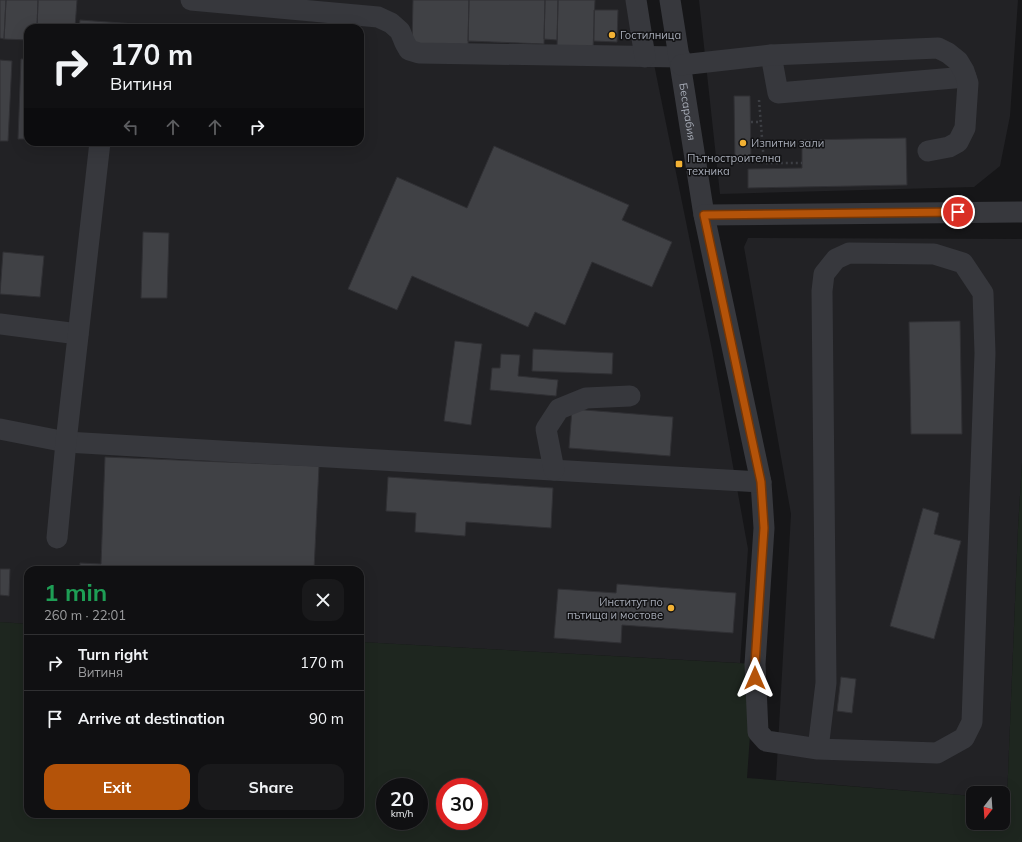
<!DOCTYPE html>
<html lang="en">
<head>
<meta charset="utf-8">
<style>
	body { margin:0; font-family:Mulish,sans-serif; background:#19191b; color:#f1f3f6; height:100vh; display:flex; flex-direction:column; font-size:15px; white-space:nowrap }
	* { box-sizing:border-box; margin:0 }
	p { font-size:13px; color:#9c9d9f }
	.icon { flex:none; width:22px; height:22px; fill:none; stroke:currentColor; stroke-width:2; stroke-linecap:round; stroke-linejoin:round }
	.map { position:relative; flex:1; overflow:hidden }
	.details { position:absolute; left:24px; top:566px; width:340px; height:252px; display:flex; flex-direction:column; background:#101012; border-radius:12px; box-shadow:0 4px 16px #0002,0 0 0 1px #303032 }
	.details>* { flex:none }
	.guide { position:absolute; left:24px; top:24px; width:340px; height:122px; border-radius:12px; box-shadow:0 4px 16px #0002,0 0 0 1px #303032; background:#101012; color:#f1f3f6; overflow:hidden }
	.needle { width:26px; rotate:197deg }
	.tools { position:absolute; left:966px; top:786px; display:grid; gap:8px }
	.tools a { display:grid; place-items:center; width:44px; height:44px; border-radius:8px; background:#101012; box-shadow:0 4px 16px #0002,0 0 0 1px #303032; font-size:20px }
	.speed { position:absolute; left:376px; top:778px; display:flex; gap:8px; font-size:20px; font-weight:700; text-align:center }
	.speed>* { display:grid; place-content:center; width:52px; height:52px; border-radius:50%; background:#101012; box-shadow:0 4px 16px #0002,0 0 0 1px #303032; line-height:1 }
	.speed small { font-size:10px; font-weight:400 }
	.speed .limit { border:6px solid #d22; background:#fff; color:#111 }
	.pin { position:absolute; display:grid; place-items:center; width:34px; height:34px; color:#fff; margin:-17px; border:2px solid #fff; border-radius:50%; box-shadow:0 1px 4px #0007 }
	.me { position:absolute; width:44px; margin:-22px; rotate:0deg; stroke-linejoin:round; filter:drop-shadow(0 0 3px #0008) }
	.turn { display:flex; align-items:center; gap:14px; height:84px; padding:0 20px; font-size:18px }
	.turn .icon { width:52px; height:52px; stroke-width:2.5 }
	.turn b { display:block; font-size:28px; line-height:34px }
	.lanes { display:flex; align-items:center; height:38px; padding:0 20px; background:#0003; justify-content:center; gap:20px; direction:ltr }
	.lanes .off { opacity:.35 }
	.round { display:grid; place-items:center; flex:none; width:42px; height:42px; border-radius:12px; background:#19191b }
	.summary { display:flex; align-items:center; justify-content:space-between; height:68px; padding:0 20px }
	h1 { font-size:24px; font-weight:700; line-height:30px; color:#1e9e55 }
	.action { display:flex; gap:8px; margin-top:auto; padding:8px 20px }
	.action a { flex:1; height:46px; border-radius:12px; background:#b45309; color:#fff; font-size:16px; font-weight:700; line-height:46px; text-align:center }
	.action a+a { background:#19191b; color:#f1f3f6 }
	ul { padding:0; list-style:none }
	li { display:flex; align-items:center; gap:12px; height:56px; padding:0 20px; border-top:1px solid #303032 }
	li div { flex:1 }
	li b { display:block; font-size:15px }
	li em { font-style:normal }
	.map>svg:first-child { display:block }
	.built { fill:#222225; fill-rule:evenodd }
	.green { fill:#1e261f; fill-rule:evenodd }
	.building { fill:#404145; stroke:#303034 }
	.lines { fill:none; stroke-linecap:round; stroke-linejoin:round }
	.path { stroke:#3d3f44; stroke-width:2.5; stroke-dasharray:2 3; stroke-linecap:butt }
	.minor { stroke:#37383d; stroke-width:21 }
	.route-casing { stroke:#753606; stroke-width:10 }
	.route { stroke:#b45309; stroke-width:7 }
	.poi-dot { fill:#f2b134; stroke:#111113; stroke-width:1.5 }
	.labels { text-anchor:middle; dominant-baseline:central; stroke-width:3; stroke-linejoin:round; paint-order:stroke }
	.poi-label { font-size:11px; fill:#a8adb8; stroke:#111113; text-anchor:start }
	.street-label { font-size:11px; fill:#a8adb8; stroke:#111113 }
</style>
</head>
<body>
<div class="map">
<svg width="1022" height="842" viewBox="0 0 1022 842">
	<rect width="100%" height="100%" fill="#161618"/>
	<path class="built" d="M0 0H641L712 350 748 549 740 663 360 642V570H28V624L0 622ZM28 28H360V142H28Z
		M699 0H1018L1010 116 1000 166 974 187 720 194Z
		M748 238 1022 239V463L1018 529 1007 799H1003V793H973V796L776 780 791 514 744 247Z"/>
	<path class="green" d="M1022 463V842H0V622L28 624V814H360V642L755 664 747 778 973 796V823H1003V799H1007L1018 529ZM385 787H419V821H385ZM445 787H479V821H445Z"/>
	<path class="building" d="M0 0H6L4 39 0 38Z
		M6 0H38L37 28H28V40L4 39Z
		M38 0H77L75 28H37Z
		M413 0H469L468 47 412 44Z
		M469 0H545L544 44 468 41Z
		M545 0H558L557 40 544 39Z
		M558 0H595L593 50 557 49Z
		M594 10H618L617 42 594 41Z
		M80 20 177 27V28H79Z
		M21 59H28V139H18Z
		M0 60 12 61 8 141H0Z
		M734 96H750L751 163H735Z
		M906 138 907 185 748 188V169L802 168V140Z
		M494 146 629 205 622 220 672 242 652 287 592 262 565 325 535 312 528 327 412 276 397 310 348 289 397 177 467 208Z
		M143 232 169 233 167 298H141Z
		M3 252 44 256 40 297 0 294Z
		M960 321 962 434H911L909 322Z
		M455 341 482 344 471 425 444 421Z
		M533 349 613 353 612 374 532 371Z
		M501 354 520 355 518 376 558 380 556 396 490 390 492 368H500Z
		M572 409 673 417 670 456 569 448Z
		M105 457 319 466 314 570H80V563L101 564Z
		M388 477 553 488 551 528 466 522 465 536 415 532 416 513 386 511Z
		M923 508 939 513 934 534 961 541 934 639 890 626Z
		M0 569H10L9 596 0 595Z
		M617 584 736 593 733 633 622 625 621 643 554 638 558 589 616 593Z
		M841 677 856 679 852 713 837 711Z"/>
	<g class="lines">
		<path class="path" d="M759 100 764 163H802
			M751 122H761"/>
		<g class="minor">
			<path d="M191 0 378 17 391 23 400 31 405 43 409 50 419 53 680 57"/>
			<path d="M636 0 645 57"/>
			<path id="s1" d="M670 0 704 215 761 482 764 528 755 664 758 732 766 741 818 749 937 753 964 738 972 722 985 353 983 293 963 263 934 254 849 253 836 259 824 274 822 291 826 683 818 749"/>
			<path d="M771 55 778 93 966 77"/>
			<path d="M681 65 771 55 938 48 948 53 958 61 964 71 968 83 965 128 958 142 949 147 928 151"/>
			<path d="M704 215 1022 212"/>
			<path d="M0 324 78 334"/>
			<path d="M0 429 66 442 761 482"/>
			<path d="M554 470 546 429 559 409 586 398 630 396"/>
			<path d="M57 538 66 442 100 142"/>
		</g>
	</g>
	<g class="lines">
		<g class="route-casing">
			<path id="route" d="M755 678V664L764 528 761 482 704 215 958 212"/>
		</g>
		<use href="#route" class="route"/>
	</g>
	<g class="poi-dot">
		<circle cx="612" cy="35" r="4"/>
		<circle cx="743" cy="143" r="4"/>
		<rect x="675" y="160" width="8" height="8" rx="2"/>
		<circle cx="671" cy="608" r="4"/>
	</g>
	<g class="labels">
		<g class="poi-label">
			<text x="620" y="35">Гостилница</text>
			<text x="751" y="143">Изпитни зали</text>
			<text x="687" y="158">Пътностроителна<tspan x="687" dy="13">техника</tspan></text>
			<text x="663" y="602" text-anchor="end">Институт по<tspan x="663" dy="13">пътища и мостове</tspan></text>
		</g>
		<g class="street-label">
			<text stroke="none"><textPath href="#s1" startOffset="113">Бесарабия</textPath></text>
		</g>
	</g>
</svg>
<div class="tools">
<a><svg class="needle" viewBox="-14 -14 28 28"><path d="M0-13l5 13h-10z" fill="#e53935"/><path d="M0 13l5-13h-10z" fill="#9c9d9f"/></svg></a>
</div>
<div class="speed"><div>20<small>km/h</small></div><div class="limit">30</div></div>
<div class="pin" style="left:958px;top:212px;background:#d93025"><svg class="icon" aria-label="arrive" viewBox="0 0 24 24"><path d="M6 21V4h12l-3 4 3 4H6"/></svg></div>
<svg class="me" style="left:755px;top:678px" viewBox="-20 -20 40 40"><path d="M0-17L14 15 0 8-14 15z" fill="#b45309" stroke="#fff" stroke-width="4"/></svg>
<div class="guide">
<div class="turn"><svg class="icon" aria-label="right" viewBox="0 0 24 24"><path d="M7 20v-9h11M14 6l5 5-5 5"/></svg><div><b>170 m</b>Витиня</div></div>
<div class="lanes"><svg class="icon off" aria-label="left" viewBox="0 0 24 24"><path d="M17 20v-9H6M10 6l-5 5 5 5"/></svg><svg class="icon off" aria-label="ahead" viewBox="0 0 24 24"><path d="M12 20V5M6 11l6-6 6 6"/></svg><svg class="icon off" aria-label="ahead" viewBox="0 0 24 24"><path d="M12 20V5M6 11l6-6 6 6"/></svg><svg class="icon" aria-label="right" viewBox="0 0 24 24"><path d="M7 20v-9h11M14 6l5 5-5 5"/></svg></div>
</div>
<section class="details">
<div class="summary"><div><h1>1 min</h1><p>260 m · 22:01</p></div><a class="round"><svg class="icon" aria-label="close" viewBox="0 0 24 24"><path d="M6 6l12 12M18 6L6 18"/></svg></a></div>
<ul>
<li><svg class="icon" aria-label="right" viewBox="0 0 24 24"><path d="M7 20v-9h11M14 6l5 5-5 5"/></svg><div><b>Turn right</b><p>Витиня</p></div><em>170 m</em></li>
<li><svg class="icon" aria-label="arrive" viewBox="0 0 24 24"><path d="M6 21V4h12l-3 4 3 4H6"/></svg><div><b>Arrive at destination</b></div><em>90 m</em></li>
</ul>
<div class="action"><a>Exit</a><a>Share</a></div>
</section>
</div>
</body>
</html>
